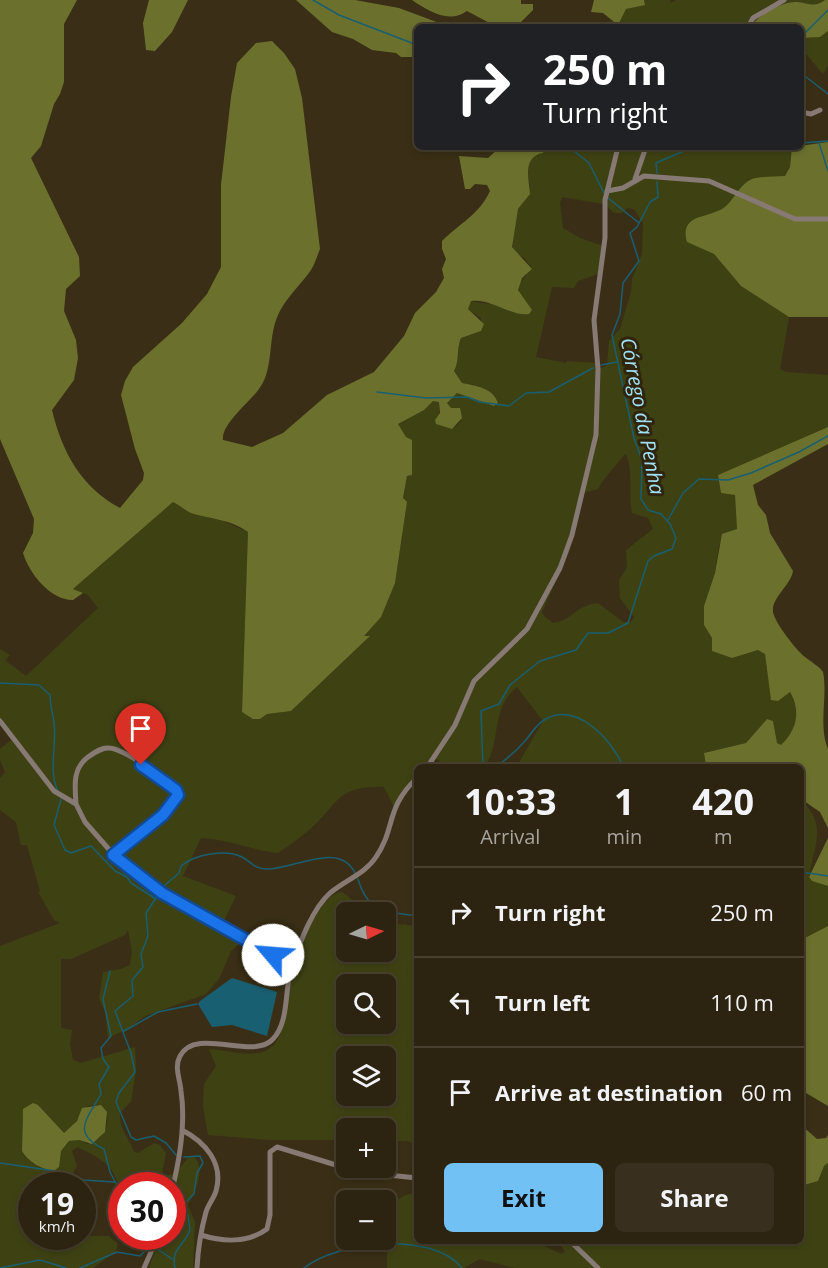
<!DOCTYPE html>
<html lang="en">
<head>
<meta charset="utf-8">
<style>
	body { margin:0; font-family:"Open Sans",sans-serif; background:#382f1e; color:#f1f3f6; height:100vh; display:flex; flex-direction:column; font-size:22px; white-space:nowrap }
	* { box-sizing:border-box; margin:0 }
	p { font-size:20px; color:#a6a49f }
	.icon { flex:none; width:33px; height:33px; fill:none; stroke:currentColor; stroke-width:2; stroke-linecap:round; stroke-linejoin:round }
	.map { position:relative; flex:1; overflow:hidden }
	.sheet { position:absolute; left:414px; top:764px; width:390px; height:480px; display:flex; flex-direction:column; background:#2c2310; border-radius:9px; box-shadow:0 3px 9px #0003,0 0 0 2px #484030 }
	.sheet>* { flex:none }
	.hud { position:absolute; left:414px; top:24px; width:390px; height:126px; border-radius:9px; box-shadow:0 3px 9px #0003,0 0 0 2px #484030; background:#202124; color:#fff; overflow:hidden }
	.needle { width:39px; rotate:85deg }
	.controls { position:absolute; left:336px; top:902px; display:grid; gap:12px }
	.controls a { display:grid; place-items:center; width:60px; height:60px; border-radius:9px; background:#2c2310; box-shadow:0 3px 9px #0003,0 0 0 2px #484030; font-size:30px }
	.speed { position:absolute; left:18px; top:1172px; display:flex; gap:12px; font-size:30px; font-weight:700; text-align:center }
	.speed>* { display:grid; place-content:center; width:78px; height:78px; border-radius:50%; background:#2c2310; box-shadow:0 3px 9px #0003,0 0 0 2px #484030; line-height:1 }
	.speed small { font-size:15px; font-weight:400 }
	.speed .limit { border:9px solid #d22; background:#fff; color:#111 }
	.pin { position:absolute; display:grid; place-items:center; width:51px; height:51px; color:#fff; margin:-62px -26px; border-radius:50% 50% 50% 0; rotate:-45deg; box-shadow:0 0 6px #0007 }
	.pin .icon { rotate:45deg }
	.me { position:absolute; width:66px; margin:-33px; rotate:297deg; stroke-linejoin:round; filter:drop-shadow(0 0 4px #0008) }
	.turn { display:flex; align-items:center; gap:21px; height:126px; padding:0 30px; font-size:27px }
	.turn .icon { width:78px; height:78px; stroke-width:2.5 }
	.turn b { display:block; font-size:42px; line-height:51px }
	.eta { display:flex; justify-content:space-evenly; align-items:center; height:102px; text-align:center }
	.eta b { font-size:36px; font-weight:700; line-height:42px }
	.button { display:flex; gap:12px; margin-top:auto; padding:12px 30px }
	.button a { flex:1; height:69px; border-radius:9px; background:#71c1f5; color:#111; font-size:24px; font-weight:700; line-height:69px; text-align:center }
	.button a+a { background:#382f1e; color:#f1f3f6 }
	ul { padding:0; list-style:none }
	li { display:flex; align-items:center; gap:18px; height:90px; padding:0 30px; border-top:2px solid #484030 }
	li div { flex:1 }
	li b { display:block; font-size:22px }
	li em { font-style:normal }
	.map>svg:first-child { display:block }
	.green { fill:#3e4213; fill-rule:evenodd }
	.forest { fill:#6b712d }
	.water { fill:#195f72 }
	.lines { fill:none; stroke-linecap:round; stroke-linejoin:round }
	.stream { stroke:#195f72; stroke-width:1.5 }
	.minor { stroke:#877974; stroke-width:5 }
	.route-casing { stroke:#114b97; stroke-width:15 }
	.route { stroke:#1a73e8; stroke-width:10 }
	.labels { text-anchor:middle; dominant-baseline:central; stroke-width:6; stroke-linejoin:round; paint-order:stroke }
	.water-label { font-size:20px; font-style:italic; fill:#9fe1f6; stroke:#30250c }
</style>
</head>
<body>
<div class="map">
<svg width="828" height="1268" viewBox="0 0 828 1268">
	<rect width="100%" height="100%" fill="#3a2f16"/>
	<path class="green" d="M644 0H670L671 3 676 0H825C814 8 809 3 797 2 781 1 763 17 751 27H575L613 21 618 24 626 9 645 4Z
		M828 31V66L823 74 801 48V38L820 37Z
		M546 147H792L790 167 785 176C768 178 750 185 736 196 731 199 728 206 723 209 708 218 678 213 687 242L714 254 741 286 789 317 780 369 786 372 828 375V427L718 475 721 493 735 495 737 530 719 545 715 573 704 606V625L712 638 713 651 732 658 758 650 765 654 771 699 778 701 789 691C801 711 797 730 781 746L777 743 773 721 767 719 746 743 704 753 706 766H517L543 721 517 687C490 709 502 740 485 766H448L434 758 425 766H417V775L400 793 394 807 384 787C335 785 339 805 308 831 299 839 288 846 278 853 251 850 228 839 201 838L183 876 236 896 220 929 241 942 231 951 219 979 206 994 145 1016 129 1028 108 1038 105 1011 99 999 103 972 121 969 130 965 132 952 128 930 125 935 71 959H61V1028L72 1030 70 1044 73 1060 81 1063 135 1047 136 1071 131 1101 120 1113C120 1133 128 1134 134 1152L138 1153 154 1143 160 1145 166 1153 162 1173 167 1175 175 1174 188 1158 193 1156C207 1167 195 1193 188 1205L195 1222 193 1268H149L160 1236H172V1185H122L121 1193C114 1165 103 1159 77 1147L72 1151 77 1166 71 1176 62 1179 60 1185H32V1236H109L118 1244 116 1251 93 1268H0V946L60 923 54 920 38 892 40 891 27 845H21L16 822 0 810V778L5 772 0 760V749L11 740 0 725V649L10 655 5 660 26 676 98 608 88 595 73 589 173 502 191 513 214 517 248 532 242 712 260 719 267 714 291 711 369 637H363L395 583 407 502 403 498 407 476 412 475 408 439 398 428V424L421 411 433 401 439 402V425L455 427 461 421 447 403 457 393 494 406 498 403C494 387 475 386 462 383L454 371C460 361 456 349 461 338L481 331V318L468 309 470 301 502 306 518 313 519 284 532 268 524 258 513 250C511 244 515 213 519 208 523 202 527 200 529 192 531 182 525 170 531 159 533 154 539 154 543 153ZM562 197 604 204 614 213H622L627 208 634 209 643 223 642 254 632 279 631 292 620 329 609 341 607 365 600 369 596 363 567 361 566 363 536 357 552 287 574 288 578 281 598 274 603 246 580 238 563 228 560 203ZM625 454C634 464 628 497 632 513L648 518 653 529 626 550 627 568 619 580 620 598 634 617 631 622H623L598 603C574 606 574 620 553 623L545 617 542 612 570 550 583 493 598 489C605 476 616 466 625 454ZM38 1105 64 1133 72 1127 87 1106 96 1105 107 1112C109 1128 103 1140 87 1144L79 1140 69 1141 46 1170 25 1157 22 1151V1117Z
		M801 799C828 827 814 843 809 877L812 881 828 886V926L801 940Z
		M342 892 368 912H346V951H386V923L417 926V1146L408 1141H386V1128H346V1140H270L208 1135 203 1106 204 1084 216 1066 209 1049C226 1050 254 1059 269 1049 288 1035 283 1008 288 989 294 966 316 893 342 892ZM346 984H386V1023H346ZM346 1056H386V1095H346Z
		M828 1163V1268H515L479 1259 464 1268H387V1254L395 1238C380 1218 392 1194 417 1193V1240L534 1241 561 1254 565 1252 558 1241 801 1240V1186L818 1181 824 1166Z"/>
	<path class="forest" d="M0 0H77L64 24V82L60 94 54 104 41 146 31 158 79 257 80 276 66 289 64 311 76 340 78 358 74 380 52 410C62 452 81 487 120 508L143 480 144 473 135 449 121 395 125 381 133 367 182 323 207 294 221 267V185L231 97 237 63 256 43 272 41 284 53 295 69 302 98 320 249C317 256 315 264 311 270 297 290 280 302 274 327 269 347 272 372 259 389 250 402 221 424 223 440L252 447 283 433 327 395 374 372 404 336 415 313 436 292 444 278 442 269 446 259 442 249V241C460 223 479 215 490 191L487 185 475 184 470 189H465L459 156 488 158 498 149 546 147 543 153C522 157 529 178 530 194L518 209 512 247 532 269 522 278 518 290 532 310 529 314C512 317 491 298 471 301L468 309 484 324 481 331 461 338C456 349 460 360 454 371L462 383C475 386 493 387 498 403L494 406 457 393 447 403 451 408H460L462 418 452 429 436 424 435 420 440 413 439 402 433 401 424 410 398 424 406 437 412 440V475L407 476 403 498 407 502 395 583 381 617 364 636H370L291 711 267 714 260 719H253L242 712 248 532C231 520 213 519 194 514 186 512 180 505 173 502L73 589 83 593 73 600C50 600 29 573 23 553L33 533 34 519 0 439Z
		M149 0H188L172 32 155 51 146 50 143 23Z
		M296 0H355L399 8 450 27H417V57H401L396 53 372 50 353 39 332 32Z
		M412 0H521V4H533V10L518 25 497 27 467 11C449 24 428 11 412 0Z
		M594 0H644L645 5 626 9 618 25 603 13 591 12Z
		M825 0H828V31L820 37 801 38V27H751C757 15 783 1 797 2 809 3 814 8 825 0Z
		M828 142V317H789L741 286 714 254 687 242C678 212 712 219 726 206 735 198 740 184 752 179 761 176 775 177 785 176L790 167 792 147Z
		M828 427V444L753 485 758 505 766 515 770 533 793 571C791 585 771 598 773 612 775 623 796 650 805 657 811 662 819 666 823 672 828 696 818 725 828 749V828L820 812 801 799V766H706L704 753 746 743 767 719 773 721 777 743 781 745C797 730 801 711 790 692L778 701 771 700 765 654 758 650 732 658 712 651V638L704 625V606L715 573 722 534 737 529 735 495 721 493 718 475Z
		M828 838V886L812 881 809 877Z
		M828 926V1106L801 1090V940Z
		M33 1103 38 1105 64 1133 77 1121 82 1108 101 1105 107 1112 105 1132 92 1144 79 1140 69 1141 61 1151 59 1167 54 1171C43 1170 27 1161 22 1151L23 1109Z
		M801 1125 817 1139 826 1138 828 1135V1163L824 1166 818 1181 801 1186Z"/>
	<path class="water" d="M232 978 277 992 267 1036 232 1025 212 1027 198 1004 200 1001Z"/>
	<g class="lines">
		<path class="stream" d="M313 0 339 15 417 45
			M801 37 828 10
			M801 70 806 77 828 94
			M801 143 828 141
			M819 143 828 171
			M569 147 589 163 604 193
			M657 173 656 163 693 147
			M608 198 639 223
			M601 365 617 362
			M377 392 426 398 467 397 480 402 509 406 526 393 549 392 593 368
			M668 520 683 493 699 479 728 480 751 473 799 452 828 436
			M0 683 39 685 50 695C50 706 53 713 54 723 57 745 48 771 58 791
			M483 766 481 711 499 704 510 685 540 661 576 650 588 633H608L628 623 648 561 654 556 672 549 676 538 670 524 661 514 648 510 641 499 642 460 634 438 612 335 620 314 623 283 639 261 630 233 637 227 650 202 658 197 657 182
			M497 766C507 759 517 750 525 741 531 734 536 725 544 720 576 700 612 740 623 766
			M61 799 54 825 65 850 71 853 91 846 115 871 127 877 131 883 156 899
			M801 872 828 876
			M358 879C368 913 385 911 417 916
			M110 971 103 999 111 1036 101 1048 103 1059 109 1067 99 1084 101 1094C88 1118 70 1133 104 1149L110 1172 122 1195
			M124 1031 158 1012 197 1004
			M176 1155 166 1143 154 1136 136 1140 131 1137 116 1102 119 1093 135 1072 131 1053 115 1011 133 996 132 980 143 967 141 954 148 936 146 913 164 886 179 873 181 866C195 854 226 849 242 857 251 862 255 869 266 869 293 870 339 840 355 873
			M0 1163 62 1172 84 1180 114 1182
			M143 1236 150 1244
			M156 1248 172 1259
			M0 1268 40 1260 66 1268
			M80 1268 117 1252 140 1256 151 1245
			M175 1268C170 1249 185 1245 190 1230L188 1215 183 1205 194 1194 197 1173 203 1163 200 1156 184 1157
			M304 1268C337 1241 433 1231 462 1268"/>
		<path class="minor" d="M748 27 753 18 784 0
			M801 112 811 114 820 110
			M635 179 646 147
			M607 191 623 188 644 176 709 181 795 219H828
			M0 721 54 791 76 804 85 822 120 862 169 898 292 965
			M428 766 455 725 474 681 527 629 560 568 572 535 596 435 598 369 594 320 605 238V200L618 147
			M76 804C75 786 72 769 88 757 94 753 102 747 109 748 126 749 162 778 176 790 181 809 128 843 113 855
			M182 1130C205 1142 224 1163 216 1191 214 1198 208 1205 206 1212 201 1230 198 1249 197 1268
			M172 1190C180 1158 186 1124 181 1091 180 1079 174 1067 180 1056 196 1026 253 1061 273 1039 290 1021 284 987 292 965 300 943 312 909 330 893 345 880 365 874 376 857 396 828 385 808 417 778
			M201 1235C223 1242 248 1243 267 1229L270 1215V1152L277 1147 359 1172 417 1178
			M569 1240 598 1268
			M144 1268 158 1236"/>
	</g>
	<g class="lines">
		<g class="route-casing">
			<path id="route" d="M141 765 176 790 178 795 163 815 113 855 162 893 273 955"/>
		</g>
		<use href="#route" class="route"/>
	</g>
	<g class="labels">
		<g class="water-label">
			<text transform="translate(643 416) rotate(79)">Córrego da Penha</text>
		</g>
	</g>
</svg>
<div class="controls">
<a><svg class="needle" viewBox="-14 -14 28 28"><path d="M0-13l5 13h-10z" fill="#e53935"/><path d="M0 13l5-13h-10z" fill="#a6a49f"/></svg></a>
<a><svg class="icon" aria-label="search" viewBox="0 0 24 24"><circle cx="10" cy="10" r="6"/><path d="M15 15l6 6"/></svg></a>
<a><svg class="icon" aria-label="layers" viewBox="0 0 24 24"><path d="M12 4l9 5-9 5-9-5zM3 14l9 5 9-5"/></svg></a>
<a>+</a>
<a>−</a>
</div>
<div class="speed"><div>19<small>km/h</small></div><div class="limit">30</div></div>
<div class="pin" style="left:141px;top:765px;background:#d93025"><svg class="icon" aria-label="arrive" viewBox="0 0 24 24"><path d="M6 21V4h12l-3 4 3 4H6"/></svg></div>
<svg class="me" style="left:273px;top:955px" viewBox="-20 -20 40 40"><circle r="19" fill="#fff"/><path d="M0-13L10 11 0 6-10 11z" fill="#1a73e8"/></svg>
<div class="hud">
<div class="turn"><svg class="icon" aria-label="right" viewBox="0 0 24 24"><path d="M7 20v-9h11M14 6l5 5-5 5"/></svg><div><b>250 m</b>Turn right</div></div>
</div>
<section class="sheet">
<div class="eta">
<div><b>10:33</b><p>Arrival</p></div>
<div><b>1</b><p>min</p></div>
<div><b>420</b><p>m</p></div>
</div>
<ul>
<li><svg class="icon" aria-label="right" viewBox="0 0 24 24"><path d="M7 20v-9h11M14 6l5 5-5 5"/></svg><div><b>Turn right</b></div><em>250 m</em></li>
<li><svg class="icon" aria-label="left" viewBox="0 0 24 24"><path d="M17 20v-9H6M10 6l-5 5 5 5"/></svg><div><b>Turn left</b></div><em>110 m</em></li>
<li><svg class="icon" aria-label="arrive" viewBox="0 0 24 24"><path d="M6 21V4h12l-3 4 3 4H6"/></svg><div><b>Arrive at destination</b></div><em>60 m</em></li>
</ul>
<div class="button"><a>Exit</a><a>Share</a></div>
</section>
</div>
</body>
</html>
